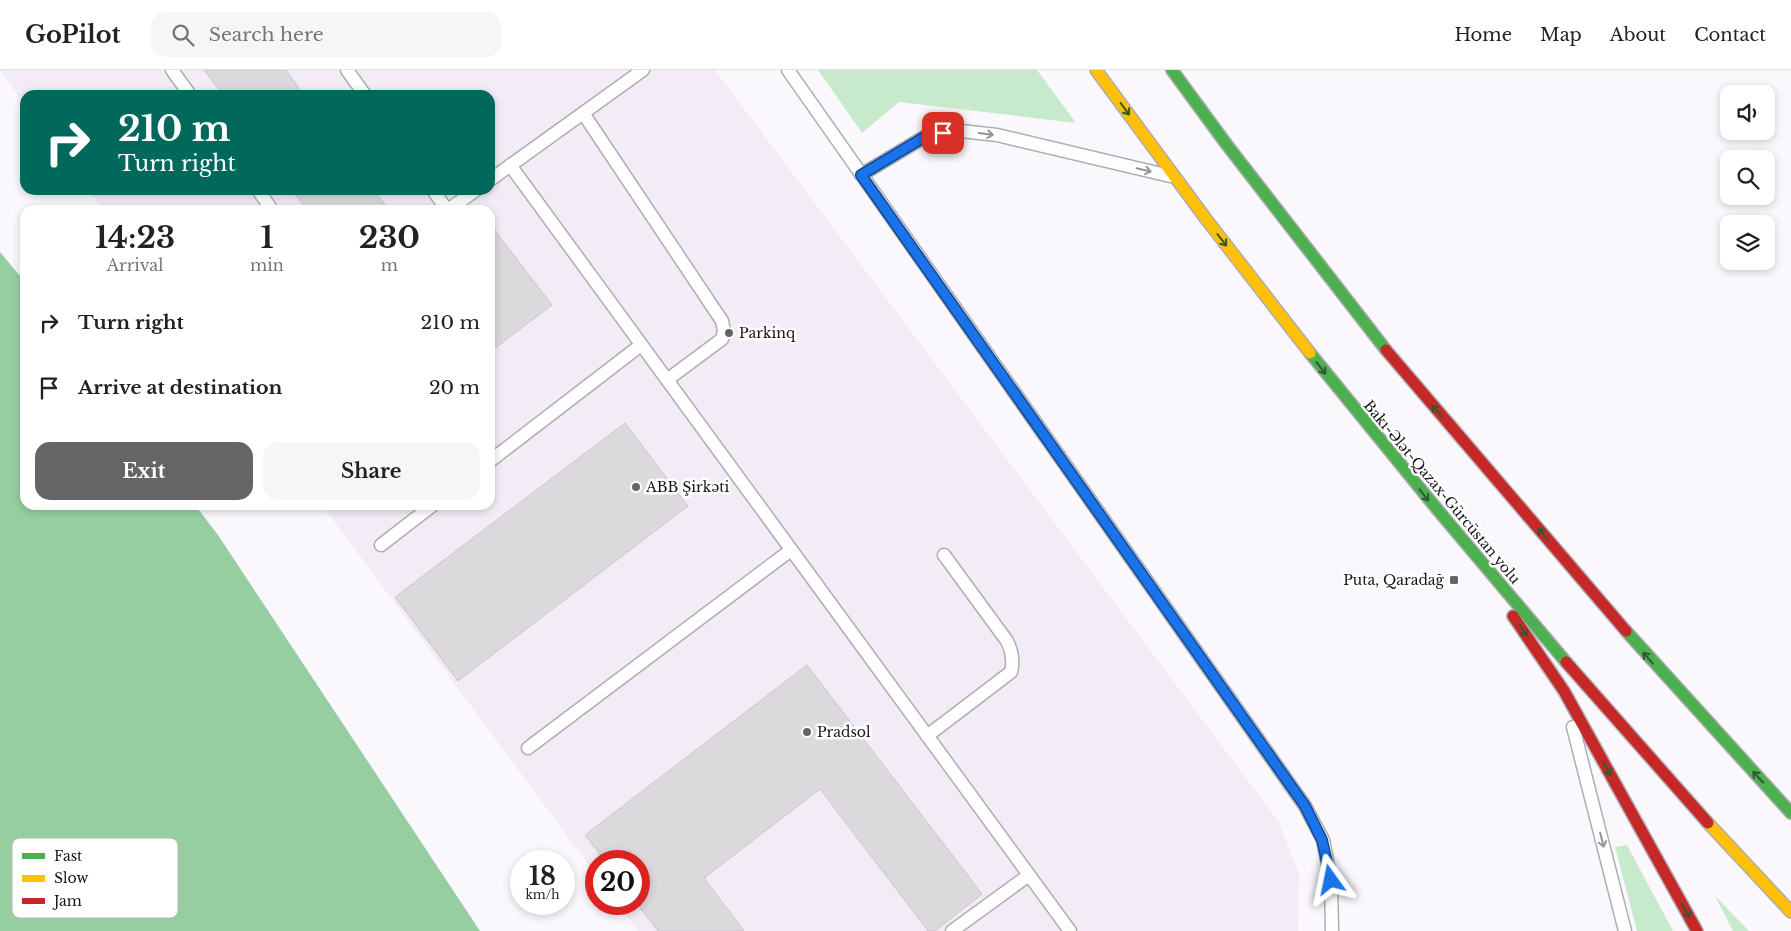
<!DOCTYPE html>
<html lang="en">
<head>
<meta charset="utf-8">
<style>
	body { margin:0; font-family:"Libre Baskerville",serif; background:#f6f6f6; color:#222; height:100vh; display:flex; flex-direction:column; font-size:19px; white-space:nowrap }
	* { box-sizing:border-box; margin:0 }
	p { font-size:16px; color:#767676 }
	.icon { flex:none; width:28px; height:28px; fill:none; stroke:currentColor; stroke-width:2; stroke-linecap:round; stroke-linejoin:round }
	.map { position:relative; flex:1; overflow:hidden }
	.sheet { position:absolute; left:20px; top:135px; width:475px; height:305px; display:flex; flex-direction:column; background:#fff; border-radius:15px; box-shadow:0 2px 8px #0003 }
	.sheet>* { flex:none }
	.banner { position:absolute; left:20px; top:20px; width:475px; height:105px; border-radius:15px; box-shadow:0 2px 8px #0003; background:#00695c; color:#fff; overflow:hidden }
	.tools { position:absolute; left:1720px; top:15px; display:grid; gap:10px }
	.tools a { display:grid; place-items:center; width:55px; height:55px; border-radius:10px; background:#fff; box-shadow:0 2px 8px #0003; font-size:25px }
	.speed { position:absolute; left:510px; top:780px; display:flex; gap:10px; font-size:25px; font-weight:700; text-align:center }
	.speed>* { display:grid; place-content:center; width:65px; height:65px; border-radius:50%; background:#fff; box-shadow:0 2px 8px #0003; line-height:1 }
	.speed small { font-size:12px; font-weight:400 }
	.speed .limit { border:8px solid #d22; background:#fff; color:#111 }
	.pin { position:absolute; display:grid; place-items:center; width:42px; height:42px; color:#fff; margin:-21px; border-radius:10px; box-shadow:0 2px 8px #0006 }
	.me { position:absolute; width:55px; margin:-28px; rotate:348deg; stroke-linejoin:round; filter:drop-shadow(0 0 4px #0008) }
	.turn { display:flex; align-items:center; gap:18px; height:105px; padding:0 15px; font-size:22px }
	.turn .icon { width:65px; height:65px; stroke-width:2.5 }
	.turn b { display:block; font-size:35px; line-height:42px }
	.eta { display:flex; justify-content:space-evenly; align-items:center; height:85px; text-align:center }
	.eta b { font-size:30px; font-weight:800; line-height:35px }
	.cta { display:flex; gap:10px; margin-top:auto; padding:10px 15px }
	.cta a { flex:1; height:58px; border-radius:15px; background:#676468; color:#fff; font-size:20px; font-weight:800; line-height:58px; text-align:center }
	.cta a+a { background:#f6f6f6; color:#222 }
	ul { padding:0; list-style:none }
	li { display:flex; align-items:center; gap:15px; height:65px; padding:0 15px }
	li div { flex:1 }
	li b { display:block; font-size:19px }
	li em { font-style:normal }
	header { display:flex; align-items:center; gap:30px; box-sizing:border-box; height:70px; padding:0 25px; background:#fff; border-bottom:1px solid #e0e0e0 }
	header strong { font-size:24px }
	nav { display:flex; gap:28px; margin-inline-start:auto; font-size:18px }
	.search { width:350px; height:45px; background:#f6f6f6; display:flex; align-items:center; gap:12px; box-sizing:border-box; padding:0 18px; border-radius:15px; color:#767676; font-size:19px }
	.map>svg:first-child { display:block }
	.built { fill:#f3ebf5 }
	.green { fill:#c7eacd }
	.water { fill:#97cea1 }
	.building { fill:#dcd9dd; stroke:#cac7cc }
	.lines { fill:none; stroke-linecap:round; stroke-linejoin:round }
	.lane-casing { stroke:#afadb1; stroke-width:15 }
	.fast-casing { stroke:#afadb1; stroke-width:14 }
	.slow-casing { stroke:#afadb1; stroke-width:14 }
	.jam-casing { stroke:#afadb1; stroke-width:14 }
	.lane { stroke:#fefeff; stroke-width:12 }
	.fast { stroke:#4caf50; stroke-width:11 }
	.slow { stroke:#ffc107; stroke-width:11 }
	.jam { stroke:#c62828; stroke-width:11 }
	.oneway { stroke:#2f5a31 }
	.oneway2 { stroke:#969597 }
	.route-casing { stroke:#114b97; stroke-width:12 }
	.route { stroke:#1a73e8; stroke-width:9 }
	.poi-dot { fill:#676468; stroke:#fff; stroke-width:2 }
	.labels { text-anchor:middle; dominant-baseline:central; stroke-width:5; stroke-linejoin:round; paint-order:stroke }
	.poi-label { font-size:14px; fill:#171418; stroke:#fff; text-anchor:start }
	.street-label { font-size:14px; fill:#171418; stroke:#fff }
	.key { fill:#fff; stroke:#b9b8ba; stroke-width:1 }
	.key-label { font-size:14px; fill:#171418 }
</style>
</head>
<body>
<header>
<strong>GoPilot</strong>
<div class="search"><svg class="icon" aria-label="search" viewBox="0 0 24 24"><circle cx="10" cy="10" r="6"/><path d="M15 15l6 6"/></svg>Search here</div>
<nav><a>Home</a><a>Map</a><a>About</a><a>Contact</a></nav>
</header>
<div class="map">
<svg width="1791" height="861" viewBox="0 0 1791 861">
	<rect width="100%" height="100%" fill="#fbf8fd"/>
	<path class="built" d="M0 0H715L1279 752 1299 804 1298 861H638L618 834H639V791H596V805L322 435H490V140H103L88 120H490V25H25V35Z"/>
	<path class="green" d="M818 0H1037L1076 53 899 32 862 63Z
		M1627 775 1673 861H1637L1615 777Z
		M1715 826 1749 861H1733Z"/>
	<path class="water" d="M0 182 25 212V435H195L218 465 480 861H0Z"/>
	<path class="building" d="M204 0H286L304 25H223Z
		M292 120H374L385 135 379 140H307Z
		M490 154 552 235 490 282Z
		M625 353 688 436 458 611 395 527Z
		M807 595 982 824 935 861H928L820 719 704 808 744 861H658L637 834H639V791H605L585 765Z"/>
	<g class="lines">
		<g class="lane-casing">
			<path id="lane" d="M172 0 190 25
				M347 0 365 25
				M788 0 1305 736 1323 770 1331 810 1332 861
				M583 43 722 251 724 261 722 269 667 310
				M510 95 1070 861
				M861 105 926 66 961 61 997 65 1170 106
				M490 110 643 0
				M258 120 272 140
				M433 120 447 140
				M448 140 476 120
				M490 391 641 275
				M381 475 433 435
				M1573 657 1625 861
				M927 666 1011 602C1014 590 1012 581 1007 571L944 485
				M528 678 791 480
				M952 861 1029 805"/>
		</g>
		<g class="fast-casing">
			<path id="fast" d="M1172 0 1227 75 1386 280
				M1310 283 1437 439 1566 592
				M1626 561 1791 743"/>
		</g>
		<g class="slow-casing">
			<path id="slow" d="M1096 0 1206 149 1310 283
				M1708 753 1791 842"/>
		</g>
		<g class="jam-casing">
			<path id="jam" d="M1386 280 1626 561
				M1513 546 1564 621 1697 861
				M1566 592 1708 753"/>
		</g>
		<use href="#lane" class="lane"/>
		<use href="#fast" class="fast"/>
		<use href="#slow" class="slow"/>
		<use href="#jam" class="jam"/>
	</g>
	<defs><path id="oneway-shaft" d="M-6 0H5M1.5-3L5.5 0L1.5 3" fill="none" stroke-width="1.6" stroke-linecap="round" stroke-linejoin="round" transform="scale(1.25)"/></defs>
	<g class="oneway">
		<use href="#oneway-shaft" transform="translate(1125 39) rotate(54)"/>
		<use href="#oneway-shaft" transform="translate(1222 170) rotate(52)"/>
		<use href="#oneway-shaft" transform="translate(1321 298) rotate(52)"/>
		<use href="#oneway-shaft" transform="translate(1437 341) rotate(-131)"/>
		<use href="#oneway-shaft" transform="translate(1424 425) rotate(51)"/>
		<use href="#oneway-shaft" transform="translate(1543 464) rotate(-131)"/>
		<use href="#oneway-shaft" transform="translate(1523 560) rotate(56)"/>
		<use href="#oneway-shaft" transform="translate(1648 588) rotate(-131)"/>
		<use href="#oneway-shaft" transform="translate(1607 699) rotate(61)"/>
		<use href="#oneway-shaft" transform="translate(1758 707) rotate(-133)"/>
		<use href="#oneway-shaft" transform="translate(1686 841) rotate(61)"/>
	</g>
	<g class="oneway2">
		<use href="#oneway-shaft" transform="translate(986 64) rotate(7)"/>
		<use href="#oneway-shaft" transform="translate(1144 100) rotate(13)"/>
		<use href="#oneway-shaft" transform="translate(1602 770) rotate(76)"/>
	</g>
	<g class="lines">
		<g class="route-casing">
			<path id="route" d="M943 63 926 66 861 105 1305 736 1322 770 1331 810"/>
		</g>
		<use href="#route" class="route"/>
	</g>
	<g class="poi-dot">
		<circle cx="729" cy="263" r="5"/>
		<circle cx="636" cy="417" r="5"/>
		<rect x="1449" y="505" width="10" height="10" rx="2.5"/>
		<circle cx="807" cy="662" r="5"/>
	</g>
	<g class="labels">
		<g class="poi-label">
			<text x="739" y="263">Parkinq</text>
			<text x="646" y="417">ABB Şirkəti</text>
			<text x="1444" y="510" text-anchor="end">Puta, Qaradağ</text>
			<text x="817" y="662">Pradsol</text>
		</g>
		<g class="street-label">
			<text transform="translate(1442 422) rotate(50)">Bakı-Ələt-Qazax-Gürcüstan yolu</text>
		</g>
	</g>
	<rect x="12" y="768" width="166" height="80" rx="8" class="key"/>
	<rect x="22" y="783" width="23" height="6" fill="#4caf50"/>
	<rect x="22" y="805" width="23" height="7" fill="#ffc107"/>
	<rect x="22" y="828" width="23" height="6" fill="#c62828"/>
	<g class="key-label">
		<text x="54" y="791">Fast</text>
		<text x="54" y="813">Slow</text>
		<text x="54" y="836">Jam</text>
	</g>
</svg>
<div class="tools">
<a><svg class="icon" aria-label="sound" viewBox="0 0 24 24"><path d="M4 9h4l5-4v14l-5-4H4zM17 9q2 3 0 6"/></svg></a>
<a><svg class="icon" aria-label="search" viewBox="0 0 24 24"><circle cx="10" cy="10" r="6"/><path d="M15 15l6 6"/></svg></a>
<a><svg class="icon" aria-label="layers" viewBox="0 0 24 24"><path d="M12 4l9 5-9 5-9-5zM3 14l9 5 9-5"/></svg></a>
</div>
<div class="speed"><div>18<small>km/h</small></div><div class="limit">20</div></div>
<div class="pin" style="left:943px;top:63px;background:#d93025"><svg class="icon" aria-label="arrive" viewBox="0 0 24 24"><path d="M6 21V4h12l-3 4 3 4H6"/></svg></div>
<svg class="me" style="left:1331px;top:810px" viewBox="-20 -20 40 40"><path d="M0-17L14 15 0 8-14 15z" fill="#1a73e8" stroke="#fff" stroke-width="4"/></svg>
<div class="banner">
<div class="turn"><svg class="icon" aria-label="right" viewBox="0 0 24 24"><path d="M7 20v-9h11M14 6l5 5-5 5"/></svg><div><b>210 m</b>Turn right</div></div>
</div>
<section class="sheet">
<div class="eta">
<div><b>14:23</b><p>Arrival</p></div>
<div><b>1</b><p>min</p></div>
<div><b>230</b><p>m</p></div>
</div>
<ul>
<li><svg class="icon" aria-label="right" viewBox="0 0 24 24"><path d="M7 20v-9h11M14 6l5 5-5 5"/></svg><div><b>Turn right</b></div><em>210 m</em></li>
<li><svg class="icon" aria-label="arrive" viewBox="0 0 24 24"><path d="M6 21V4h12l-3 4 3 4H6"/></svg><div><b>Arrive at destination</b></div><em>20 m</em></li>
</ul>
<div class="cta"><a>Exit</a><a>Share</a></div>
</section>
</div>
</body>
</html>
